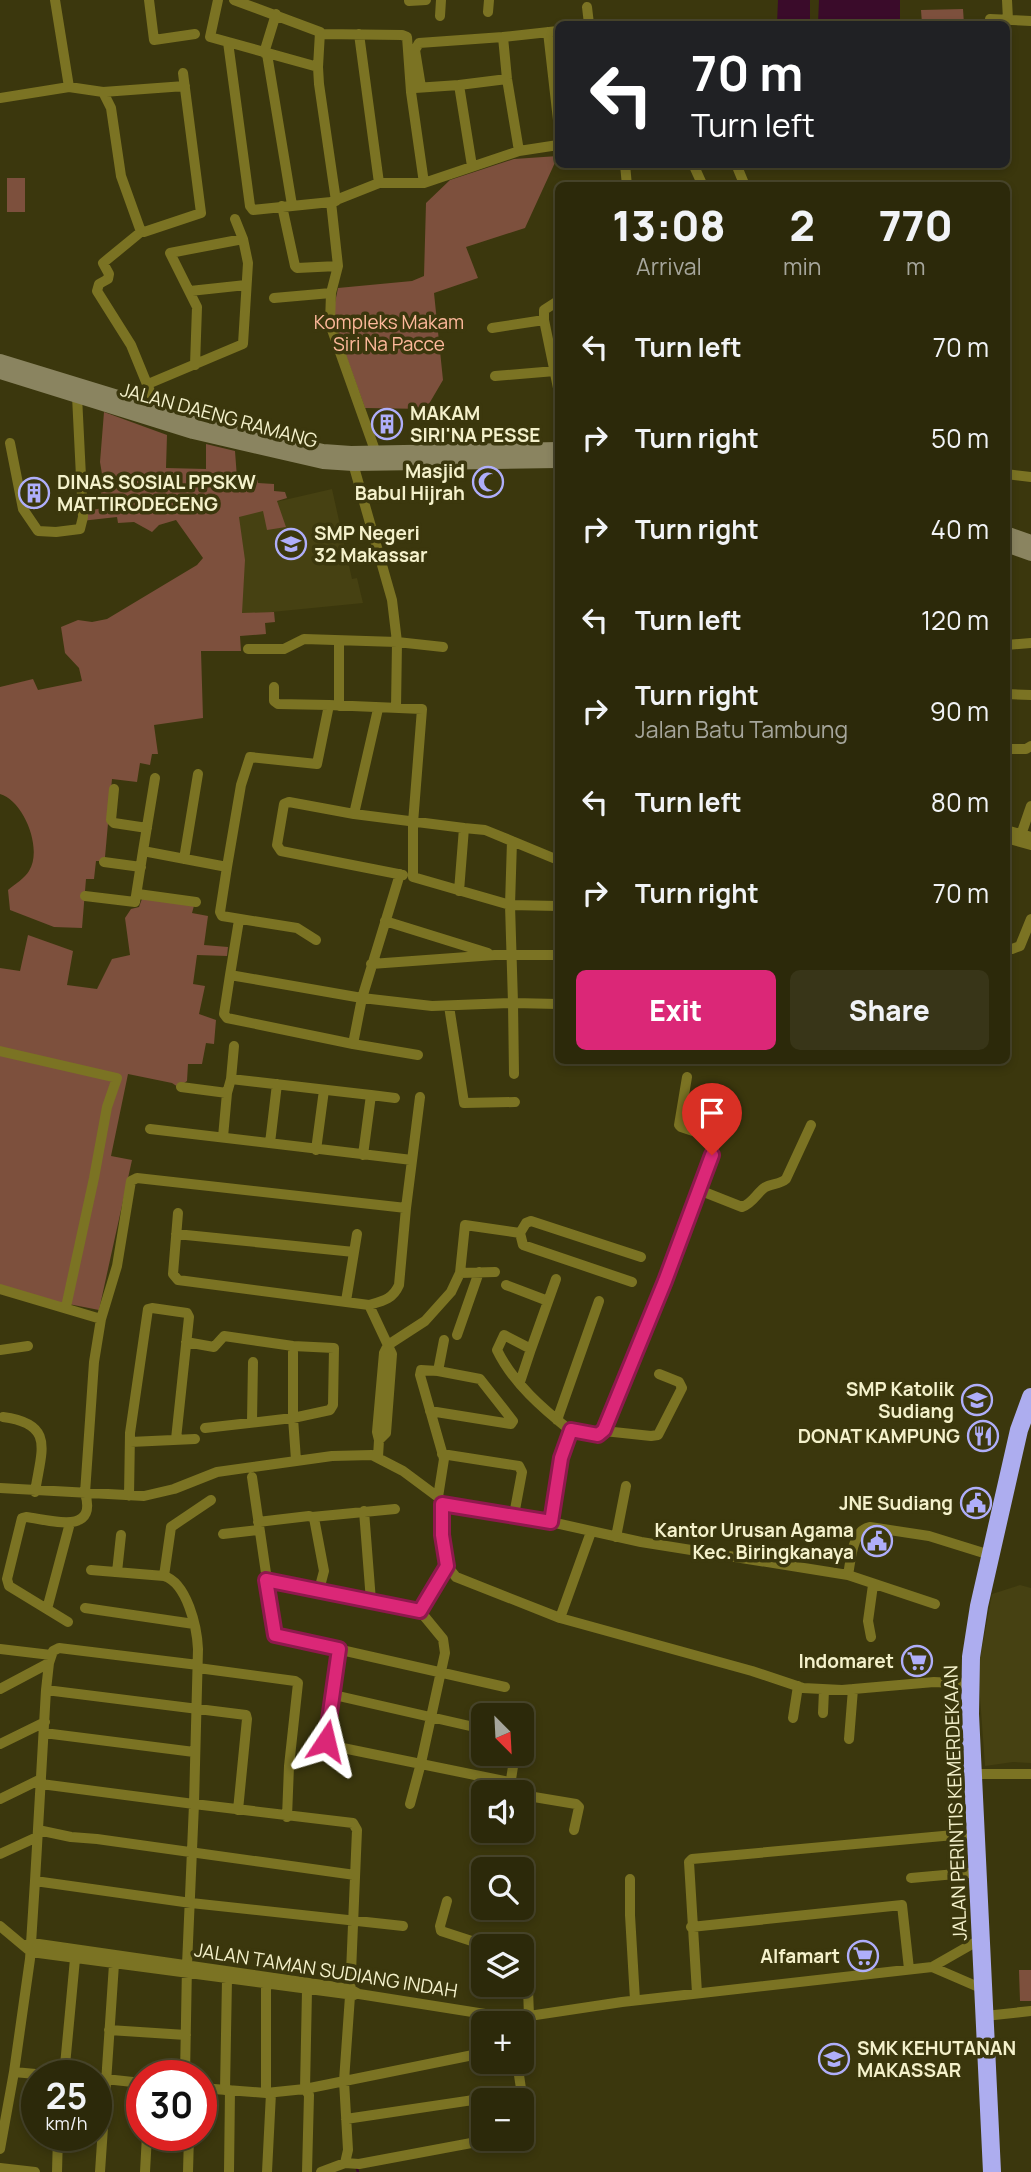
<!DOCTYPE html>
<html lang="en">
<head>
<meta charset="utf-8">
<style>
	body { margin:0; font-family:Manrope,sans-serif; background:#383518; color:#f1f3f6; height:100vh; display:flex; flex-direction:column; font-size:26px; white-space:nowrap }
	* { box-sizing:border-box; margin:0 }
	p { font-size:23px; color:#a6a69c }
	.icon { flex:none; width:38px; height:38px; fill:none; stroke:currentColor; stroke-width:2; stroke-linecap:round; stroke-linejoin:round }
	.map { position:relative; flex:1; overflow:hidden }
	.sheet { position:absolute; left:555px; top:182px; width:455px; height:882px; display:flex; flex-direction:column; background:#2c290a; border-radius:10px; box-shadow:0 4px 10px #0003,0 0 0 2px #48452b }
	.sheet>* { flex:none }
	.banner { position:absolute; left:555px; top:21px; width:455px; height:147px; border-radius:10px; box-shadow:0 4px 10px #0003,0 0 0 2px #48452b; background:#202124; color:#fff; overflow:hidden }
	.needle { width:46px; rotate:156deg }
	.tools { position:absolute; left:471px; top:1703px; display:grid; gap:14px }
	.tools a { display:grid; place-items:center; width:63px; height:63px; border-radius:10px; background:#2c290a; box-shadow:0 4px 10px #0003,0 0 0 2px #48452b; font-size:35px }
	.speed { position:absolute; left:21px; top:2060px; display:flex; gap:14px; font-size:35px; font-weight:700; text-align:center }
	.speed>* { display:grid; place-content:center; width:91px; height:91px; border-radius:50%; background:#2c290a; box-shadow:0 4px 10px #0003,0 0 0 2px #48452b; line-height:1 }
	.speed small { font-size:18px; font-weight:400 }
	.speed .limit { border:10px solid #d22; background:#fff; color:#111 }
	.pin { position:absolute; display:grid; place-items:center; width:60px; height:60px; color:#fff; margin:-72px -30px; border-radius:50% 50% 50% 0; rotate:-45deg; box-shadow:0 0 7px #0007 }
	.pin .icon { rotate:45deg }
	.me { position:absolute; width:77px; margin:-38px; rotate:10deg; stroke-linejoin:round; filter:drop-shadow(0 0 5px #0008) }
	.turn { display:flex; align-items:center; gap:24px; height:147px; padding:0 21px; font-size:32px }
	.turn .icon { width:91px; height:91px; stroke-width:2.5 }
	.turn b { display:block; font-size:49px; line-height:60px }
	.eta { display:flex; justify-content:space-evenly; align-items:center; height:119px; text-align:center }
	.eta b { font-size:42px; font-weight:800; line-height:49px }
	.button { display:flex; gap:14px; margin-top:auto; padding:14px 21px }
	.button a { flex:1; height:80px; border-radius:10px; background:#db2777; color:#fff; font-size:28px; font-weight:800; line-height:80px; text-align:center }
	.button a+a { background:#383518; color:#f1f3f6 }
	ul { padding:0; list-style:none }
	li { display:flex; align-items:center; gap:21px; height:91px; padding:0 21px }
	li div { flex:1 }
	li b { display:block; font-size:26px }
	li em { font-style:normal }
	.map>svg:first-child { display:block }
	.built { fill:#464112 }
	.green { fill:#7d503d }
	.water { fill:#3a0b2a }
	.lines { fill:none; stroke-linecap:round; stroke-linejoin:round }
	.stream { stroke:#3a0b2a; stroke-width:2.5 }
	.street { stroke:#7b7323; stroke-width:10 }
	.secondary { stroke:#8a8460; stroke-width:14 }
	.highway { stroke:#adadef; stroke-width:18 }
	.route-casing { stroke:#8e194d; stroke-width:18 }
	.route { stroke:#db2777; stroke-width:12 }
	.labels { text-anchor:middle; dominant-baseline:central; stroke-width:7; stroke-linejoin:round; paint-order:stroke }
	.park-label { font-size:19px; fill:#feb99b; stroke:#3b370d }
	.poi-label { font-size:19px; font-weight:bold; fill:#f4f1cb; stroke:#3b370d; text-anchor:end }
	.street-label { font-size:19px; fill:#f4f1cb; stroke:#3b370d }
</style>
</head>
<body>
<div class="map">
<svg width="1031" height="2172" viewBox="0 0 1031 2172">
	<rect width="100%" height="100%" fill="#3b370d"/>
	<path class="built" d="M332 489 352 579 357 578 363 603 241 615 237 511Z
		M1020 1585 1031 1588V1763L1013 1762 985 1766 978 1669 992 1594Z"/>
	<path class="green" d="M963 9 964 24H922L921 10Z
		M558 156 525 228 466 247 478 278 434 293 443 380 426 409 365 408 332 317 338 288 412 281 424 276 426 203 450 180 514 159Z
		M7 178H25V212H7Z
		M104 412 167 435 166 468 206 469V444L235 451 237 478H258V483L274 484V491L285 492 287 498 277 501 286 527 267 530 263 511 239 517 245 560 242 613 274 612 275 622 265 623 266 634 240 636 241 651H201L203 718 154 725 158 754H152L150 765 140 763 137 782 112 779 105 857 101 861H96L94 879H86L82 928 54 927 10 910 8 890C15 884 25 878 29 871 43 849 24 801 0 794V687L33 679 38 690 82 681 79 668 65 653 61 627 78 620 92 622 107 619 197 565 203 558 176 520 159 525 152 532 134 522 118 523 117 517 81 521 80 512 103 508 100 487 104 486 100 462Z
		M143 896 195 902 192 913 208 916 204 945 228 947 227 956 197 955 193 984 205 986 199 1014 216 1020 214 1044 206 1043 202 1064H188L187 1081 178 1087 172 1083 128 1074 111 1156 132 1160 99 1310 33 1297 0 1287V968L20 971 28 935 73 951 67 985 97 989 112 959 130 955 125 918 131 909 139 907Z
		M1019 1970H1031V2001H1020Z"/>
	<path class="water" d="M778 0H810V24H777Z
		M819 0H900V24H818Z"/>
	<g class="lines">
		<path class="stream" d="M357 2169 358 2172"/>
		<path class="street" d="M55 0 69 87
			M149 0 154 40 195 34
			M218 0 210 37 318 67 319 84 336 201
			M234 0 320 32 318 67
			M1007 0 1008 20
			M409 1 426 0
			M587 7 589 24
			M488 12 489 0
			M440 16 441 0
			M990 19 1031 21
			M548 32 558 120
			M321 34 402 35 407 37 411 92 424 183
			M359 34 379 183
			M503 37 558 31
			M228 42 250 206 253 210 331 202 379 183H424L519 151 507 79 503 37 419 43 415 50 421 87
			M264 53 276 14
			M267 54 292 205
			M459 85 507 79
			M415 88 459 85 472 166
			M103 92 185 86
			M0 98 69 87 103 92 111 108 121 176 140 229 144 232 201 213 183 73
			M519 151 558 145
			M625 164 627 186
			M693 164 703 186
			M736 164 745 186
			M331 202 338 266 331 293 330 324 377 456
			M282 206 295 266 297 268 338 266
			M142 231 103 263 109 274 108 279 99 284 97 291 131 345 158 411
			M190 291 246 285
			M274 298 331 293
			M558 301 544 310V320L558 388
			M492 328 544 320
			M195 365 197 307 170 253 243 239 235 219
			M495 376 555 371
			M148 384 243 344 248 263 243 239
			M10 443 23 509 38 531 56 532 80 529 83 517 77 396
			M352 460 392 600 397 642 443 647
			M1006 474 1031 477
			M1006 645 1031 643
			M248 649H284L304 639 397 642 396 708
			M274 687V701L278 704 329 705
			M1006 694 1031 695
			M339 706V641
			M1006 749H1026L1031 746
			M155 778 143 851 227 867 241 785 250 757 317 764 329 705 422 709 413 823V877L510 905 558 906
			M114 789 111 820 114 823 147 828
			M354 814 378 709
			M1006 830 1031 837
			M1021 835 1031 806
			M1006 838 1031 845
			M184 859 198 774
			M104 862 141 867
			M227 867 220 912 222 916 297 928 316 940
			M400 874 362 998 432 1006 513 1003 510 905 512 841
			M403 875 281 851 277 845 284 804 289 802 354 814 464 828
			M459 891 464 828 485 830 558 860
			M138 894 196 902
			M85 896 135 902 143 851
			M239 920 230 975 362 998 353 1044 418 1055
			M385 921 488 953
			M1006 947 1012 949 1020 946 1031 919
			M371 964 495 955H558
			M230 975 224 1014 227 1018 353 1044
			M449 1006 464 1103 515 1102
			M0 1051 117 1078 107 1107 94 1178 66 1307
			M514 1074 513 1003 558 1004
			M687 1077 679 1125 681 1127 717 1139
			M231 1079 234 1046
			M181 1087 227 1093
			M371 1095 395 1098
			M150 1129 412 1160
			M223 1137 227 1093 231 1079 362 1094 371 1095 363 1155
			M270 1143 277 1084
			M316 1150 324 1090
			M699 1190 742 1207C753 1203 756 1194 764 1188 771 1183 779 1185 786 1179L811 1125
			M178 1213 173 1274 178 1280 369 1305 392 1354 386 1433 379 1440
			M176 1234 354 1252
			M460 1273 495 1272
			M632 1282 523 1245 520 1233 526 1223 531 1221 641 1257
			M506 1285 548 1301
			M0 1289 101 1319
			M346 1301 357 1234
			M369 1305C383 1301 393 1299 399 1285L406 1208 420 1097
			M457 1335 479 1272
			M186 1342 214 1347 224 1336 293 1346 334 1348 333 1405 330 1410 293 1418 205 1428
			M531 1349 556 1279
			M0 1350 28 1346
			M293 1352V1418L296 1460
			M438 1371 444 1340
			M520 1382 531 1349 504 1335 497 1350C513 1383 543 1409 571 1431L561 1458 551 1522
			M430 1411 511 1424 513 1421 480 1379 438 1371 421 1370 420 1375 444 1459 438 1497
			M3 1417C56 1424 41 1451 35 1492
			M557 1420 599 1301
			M252 1421 253 1362
			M571 1431 598 1435 604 1431C648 1322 697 1213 728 1100
			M604 1431 651 1436 658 1435 682 1388 679 1382 659 1374
			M130 1442 195 1439
			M442 1454 519 1466 522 1472 514 1515
			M378 1457 379 1440 377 1432 384 1353 388 1345 425 1321 451 1292 460 1273 465 1225 520 1233
			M252 1477 275 1635 505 1687
			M0 1488 144 1496 174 1489 217 1472 332 1456 372 1455 403 1471 438 1497 442 1504 444 1547 447 1566 456 1577 560 1618 752 1671 803 1688 842 1690 934 1682 972 1684
			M129 1496 130 1433 148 1309 152 1308 187 1313 189 1317 176 1439
			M442 1504 551 1522 641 1542 848 1575C851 1560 852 1530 870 1527L929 1536 990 1555
			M364 1511 371 1601
			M312 1517 395 1509
			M258 1522 309 1516 314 1518 324 1571 319 1590
			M223 1534 259 1530
			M616 1537 626 1486
			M117 1572 121 1535
			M848 1575 935 1604
			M164 1576 171 1527 211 1500
			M266 1580 420 1611
			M85 1608 194 1624
			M47 1609 70 1523
			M560 1618 591 1532
			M68 1622 9 1586 7 1579 22 1518 26 1517C50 1520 98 1536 85 1493L94 1362 101 1319 117 1266 131 1181 137 1178 406 1208
			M871 1637 868 1621 873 1585
			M0 1649 51 1655
			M339 1649 333 1684 334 1695 483 1729
			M198 1668 295 1681 298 1683 289 1766 287 1817
			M0 1689 49 1663
			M46 1690 246 1715 247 1719 238 1810
			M334 1695 326 1741 328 1745 509 1782
			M823 1713 824 1690
			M793 1718 798 1686
			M44 1733 194 1752
			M849 1739 853 1689
			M0 1744 45 1722
			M973 1774H1031
			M41 1784 194 1804 198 1649C197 1627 187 1583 164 1576L91 1570
			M509 1792 515 1754
			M522 1795 576 1804 579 1807 574 1830
			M0 1799 41 1779
			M410 1804 421 1763 445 1653 443 1639 420 1611 447 1566
			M38 1830 71 1837 97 1839 355 1875
			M0 1854 37 1837
			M911 1878 978 1872
			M630 1879V1915L635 2000
			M35 1881 46 1690 49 1663 53 1651 59 1648 198 1665
			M447 1901 440 1926 441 1931 487 1946
			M0 1926 31 1952 354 1995
			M691 1927 902 1905 909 1969
			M24 1945 32 1943 350 1989 359 1994 485 2014 529 2016 622 2002 932 1967 981 1939
			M522 1956 527 1962 529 2016
			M932 1967 983 1989
			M697 1993 689 1862 692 1859 976 1833
			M985 2016 1031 2011
			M109 2030 186 2035
			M517 2062 527 2128 522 2134
			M57 2076 14 2072 30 1959 35 1881 191 1903 403 1926
			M64 2076 75 1959
			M185 2076 187 1965 194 1804 353 1823 357 1830 350 1996 344 2081 348 2150 345 2163
			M96 2078 142 2083
			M201 2088 266 2093 305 2089 483 2053
			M225 2090 227 1979
			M266 2093V1985
			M346 2119 520 2093
			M0 2149 14 2072
			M0 2168 35 2172
			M57 2172 58 2135
			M100 2172 114 1964
			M145 2172 147 2135
			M188 2172 189 2135
			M229 2172 230 2090
			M267 2172 271 2093
			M307 2172 309 2095 305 2089 307 1990
			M321 2172 345 2163 359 2164 498 2138"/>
		<path class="secondary" d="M0 361 196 421 323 451 351 453 558 449
			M0 372 193 432 323 462 353 464 558 461
			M1006 533 1031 542
			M1006 545 1031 554"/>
		<path class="highway" d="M992 2172 970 1714 971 1657 979 1606 1019 1430 1031 1397"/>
	</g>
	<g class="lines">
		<g class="route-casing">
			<path id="route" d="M326 1741 339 1649 275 1635 266 1580 420 1611 447 1566 442 1535V1504L551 1522 561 1458 571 1430 598 1435 604 1430 665 1281 712 1155"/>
		</g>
		<use href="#route" class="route"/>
	</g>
	<defs>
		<g id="building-ring" transform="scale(1.575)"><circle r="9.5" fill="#3b370d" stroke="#afaefa" stroke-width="1.5"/><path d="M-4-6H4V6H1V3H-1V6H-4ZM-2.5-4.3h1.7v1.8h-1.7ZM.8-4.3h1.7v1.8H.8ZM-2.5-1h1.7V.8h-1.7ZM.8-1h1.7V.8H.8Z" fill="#afaefa"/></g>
		<g id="mosque-ring" transform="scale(1.575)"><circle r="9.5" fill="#3b370d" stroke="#afaefa" stroke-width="1.5"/><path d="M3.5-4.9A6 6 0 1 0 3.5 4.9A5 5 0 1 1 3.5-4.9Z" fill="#afaefa"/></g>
		<g id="school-ring" transform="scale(1.575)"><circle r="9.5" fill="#3b370d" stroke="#afaefa" stroke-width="1.5"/><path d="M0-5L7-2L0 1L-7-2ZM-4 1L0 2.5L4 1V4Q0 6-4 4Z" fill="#afaefa"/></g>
		<g id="restaurant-ring" transform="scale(1.575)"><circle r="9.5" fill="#3b370d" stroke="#afaefa" stroke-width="1.5"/><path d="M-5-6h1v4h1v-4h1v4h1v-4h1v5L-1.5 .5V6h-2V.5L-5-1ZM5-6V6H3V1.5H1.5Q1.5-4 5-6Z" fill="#afaefa"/></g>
		<g id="civic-ring" transform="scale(1.575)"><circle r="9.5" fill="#3b370d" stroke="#afaefa" stroke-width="1.5"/><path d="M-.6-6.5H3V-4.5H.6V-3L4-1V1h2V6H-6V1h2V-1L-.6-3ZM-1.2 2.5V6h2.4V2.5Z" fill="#afaefa"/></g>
		<g id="supermarket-ring" transform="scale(1.575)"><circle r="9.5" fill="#3b370d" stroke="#afaefa" stroke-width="1.5"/><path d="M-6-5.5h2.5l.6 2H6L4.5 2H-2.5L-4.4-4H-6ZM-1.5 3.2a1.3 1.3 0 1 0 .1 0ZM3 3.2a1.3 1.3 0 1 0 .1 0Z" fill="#afaefa"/></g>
	</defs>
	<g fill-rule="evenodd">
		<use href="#building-ring" x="387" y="424"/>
		<use href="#mosque-ring" x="488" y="482"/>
		<use href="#building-ring" x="34" y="493"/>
		<use href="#school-ring" x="291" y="544"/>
		<use href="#school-ring" x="977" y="1400"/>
		<use href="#restaurant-ring" x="983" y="1436"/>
		<use href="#civic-ring" x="976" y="1503"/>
		<use href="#civic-ring" x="877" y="1541"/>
		<use href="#supermarket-ring" x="917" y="1661"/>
		<use href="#supermarket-ring" x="863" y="1956"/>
		<use href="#school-ring" x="834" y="2059"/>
	</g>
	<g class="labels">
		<g class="park-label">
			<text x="389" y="322">Kompleks Makam<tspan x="389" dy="22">Siri Na Pacce</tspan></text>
		</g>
		<g class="poi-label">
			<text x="410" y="413" text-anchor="start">MAKAM<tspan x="410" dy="22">SIRI'NA PESSE</tspan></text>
			<text x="465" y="471">Masjid<tspan x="465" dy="22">Babul Hijrah</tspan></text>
			<text x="57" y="482" text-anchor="start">DINAS SOSIAL PPSKW<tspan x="57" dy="22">MATTIRODECENG</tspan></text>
			<text x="314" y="533" text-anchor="start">SMP Negeri<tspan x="314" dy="22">32 Makassar</tspan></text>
			<text x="954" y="1389">SMP Katolik<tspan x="954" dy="22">Sudiang</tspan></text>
			<text x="960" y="1436">DONAT KAMPUNG</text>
			<text x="953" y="1503">JNE Sudiang</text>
			<text x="854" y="1530">Kantor Urusan Agama<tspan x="854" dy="22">Kec. Biringkanaya</tspan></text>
			<text x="894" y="1661">Indomaret</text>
			<text x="840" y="1956">Alfamart</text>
			<text x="857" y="2048" text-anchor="start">SMK KEHUTANAN<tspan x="857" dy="22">MAKASSAR</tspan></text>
		</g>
		<g class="street-label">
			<text transform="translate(219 415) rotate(15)">JALAN DAENG RAMANG</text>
			<text transform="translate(955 1803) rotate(-92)">JALAN PERINTIS KEMERDEKAAN</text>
			<text transform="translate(326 1970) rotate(9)">JALAN TAMAN SUDIANG INDAH</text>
		</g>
	</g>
</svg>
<div class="tools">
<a><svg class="needle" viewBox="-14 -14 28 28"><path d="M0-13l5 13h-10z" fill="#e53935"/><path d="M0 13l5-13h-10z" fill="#a6a69c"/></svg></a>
<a><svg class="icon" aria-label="sound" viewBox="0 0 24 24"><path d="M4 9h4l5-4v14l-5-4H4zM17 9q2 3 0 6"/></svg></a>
<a><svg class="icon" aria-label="search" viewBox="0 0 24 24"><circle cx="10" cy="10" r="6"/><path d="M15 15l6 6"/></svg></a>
<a><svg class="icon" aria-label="layers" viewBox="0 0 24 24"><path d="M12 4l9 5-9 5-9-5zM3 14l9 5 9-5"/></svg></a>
<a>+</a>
<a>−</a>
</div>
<div class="speed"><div>25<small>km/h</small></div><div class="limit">30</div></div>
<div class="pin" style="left:712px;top:1155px;background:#d93025"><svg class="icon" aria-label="arrive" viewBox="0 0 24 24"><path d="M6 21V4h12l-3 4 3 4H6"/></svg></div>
<svg class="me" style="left:326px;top:1741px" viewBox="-20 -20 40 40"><path d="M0-17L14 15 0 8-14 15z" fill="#db2777" stroke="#fff" stroke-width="4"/></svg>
<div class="banner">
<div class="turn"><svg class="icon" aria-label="left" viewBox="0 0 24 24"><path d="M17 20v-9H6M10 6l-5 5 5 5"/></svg><div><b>70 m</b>Turn left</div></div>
</div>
<section class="sheet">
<div class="eta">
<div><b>13:08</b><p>Arrival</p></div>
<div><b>2</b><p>min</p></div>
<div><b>770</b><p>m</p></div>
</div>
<ul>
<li><svg class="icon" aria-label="left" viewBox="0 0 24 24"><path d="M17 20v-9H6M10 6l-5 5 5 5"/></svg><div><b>Turn left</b></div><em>70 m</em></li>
<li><svg class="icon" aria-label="right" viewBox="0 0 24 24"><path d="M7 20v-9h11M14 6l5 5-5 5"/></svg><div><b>Turn right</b></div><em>50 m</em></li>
<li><svg class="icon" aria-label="right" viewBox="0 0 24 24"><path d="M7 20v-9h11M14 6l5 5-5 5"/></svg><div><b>Turn right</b></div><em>40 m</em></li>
<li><svg class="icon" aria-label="left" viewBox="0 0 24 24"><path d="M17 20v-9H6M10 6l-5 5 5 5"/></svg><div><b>Turn left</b></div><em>120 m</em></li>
<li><svg class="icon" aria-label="right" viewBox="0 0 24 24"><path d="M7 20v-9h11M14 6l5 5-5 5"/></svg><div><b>Turn right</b><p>Jalan Batu Tambung</p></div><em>90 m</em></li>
<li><svg class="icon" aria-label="left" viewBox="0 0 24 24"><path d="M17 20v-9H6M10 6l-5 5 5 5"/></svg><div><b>Turn left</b></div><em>80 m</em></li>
<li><svg class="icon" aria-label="right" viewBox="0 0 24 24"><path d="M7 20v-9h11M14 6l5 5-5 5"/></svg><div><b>Turn right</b></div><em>70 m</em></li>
</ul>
<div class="button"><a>Exit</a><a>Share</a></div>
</section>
</div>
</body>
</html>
